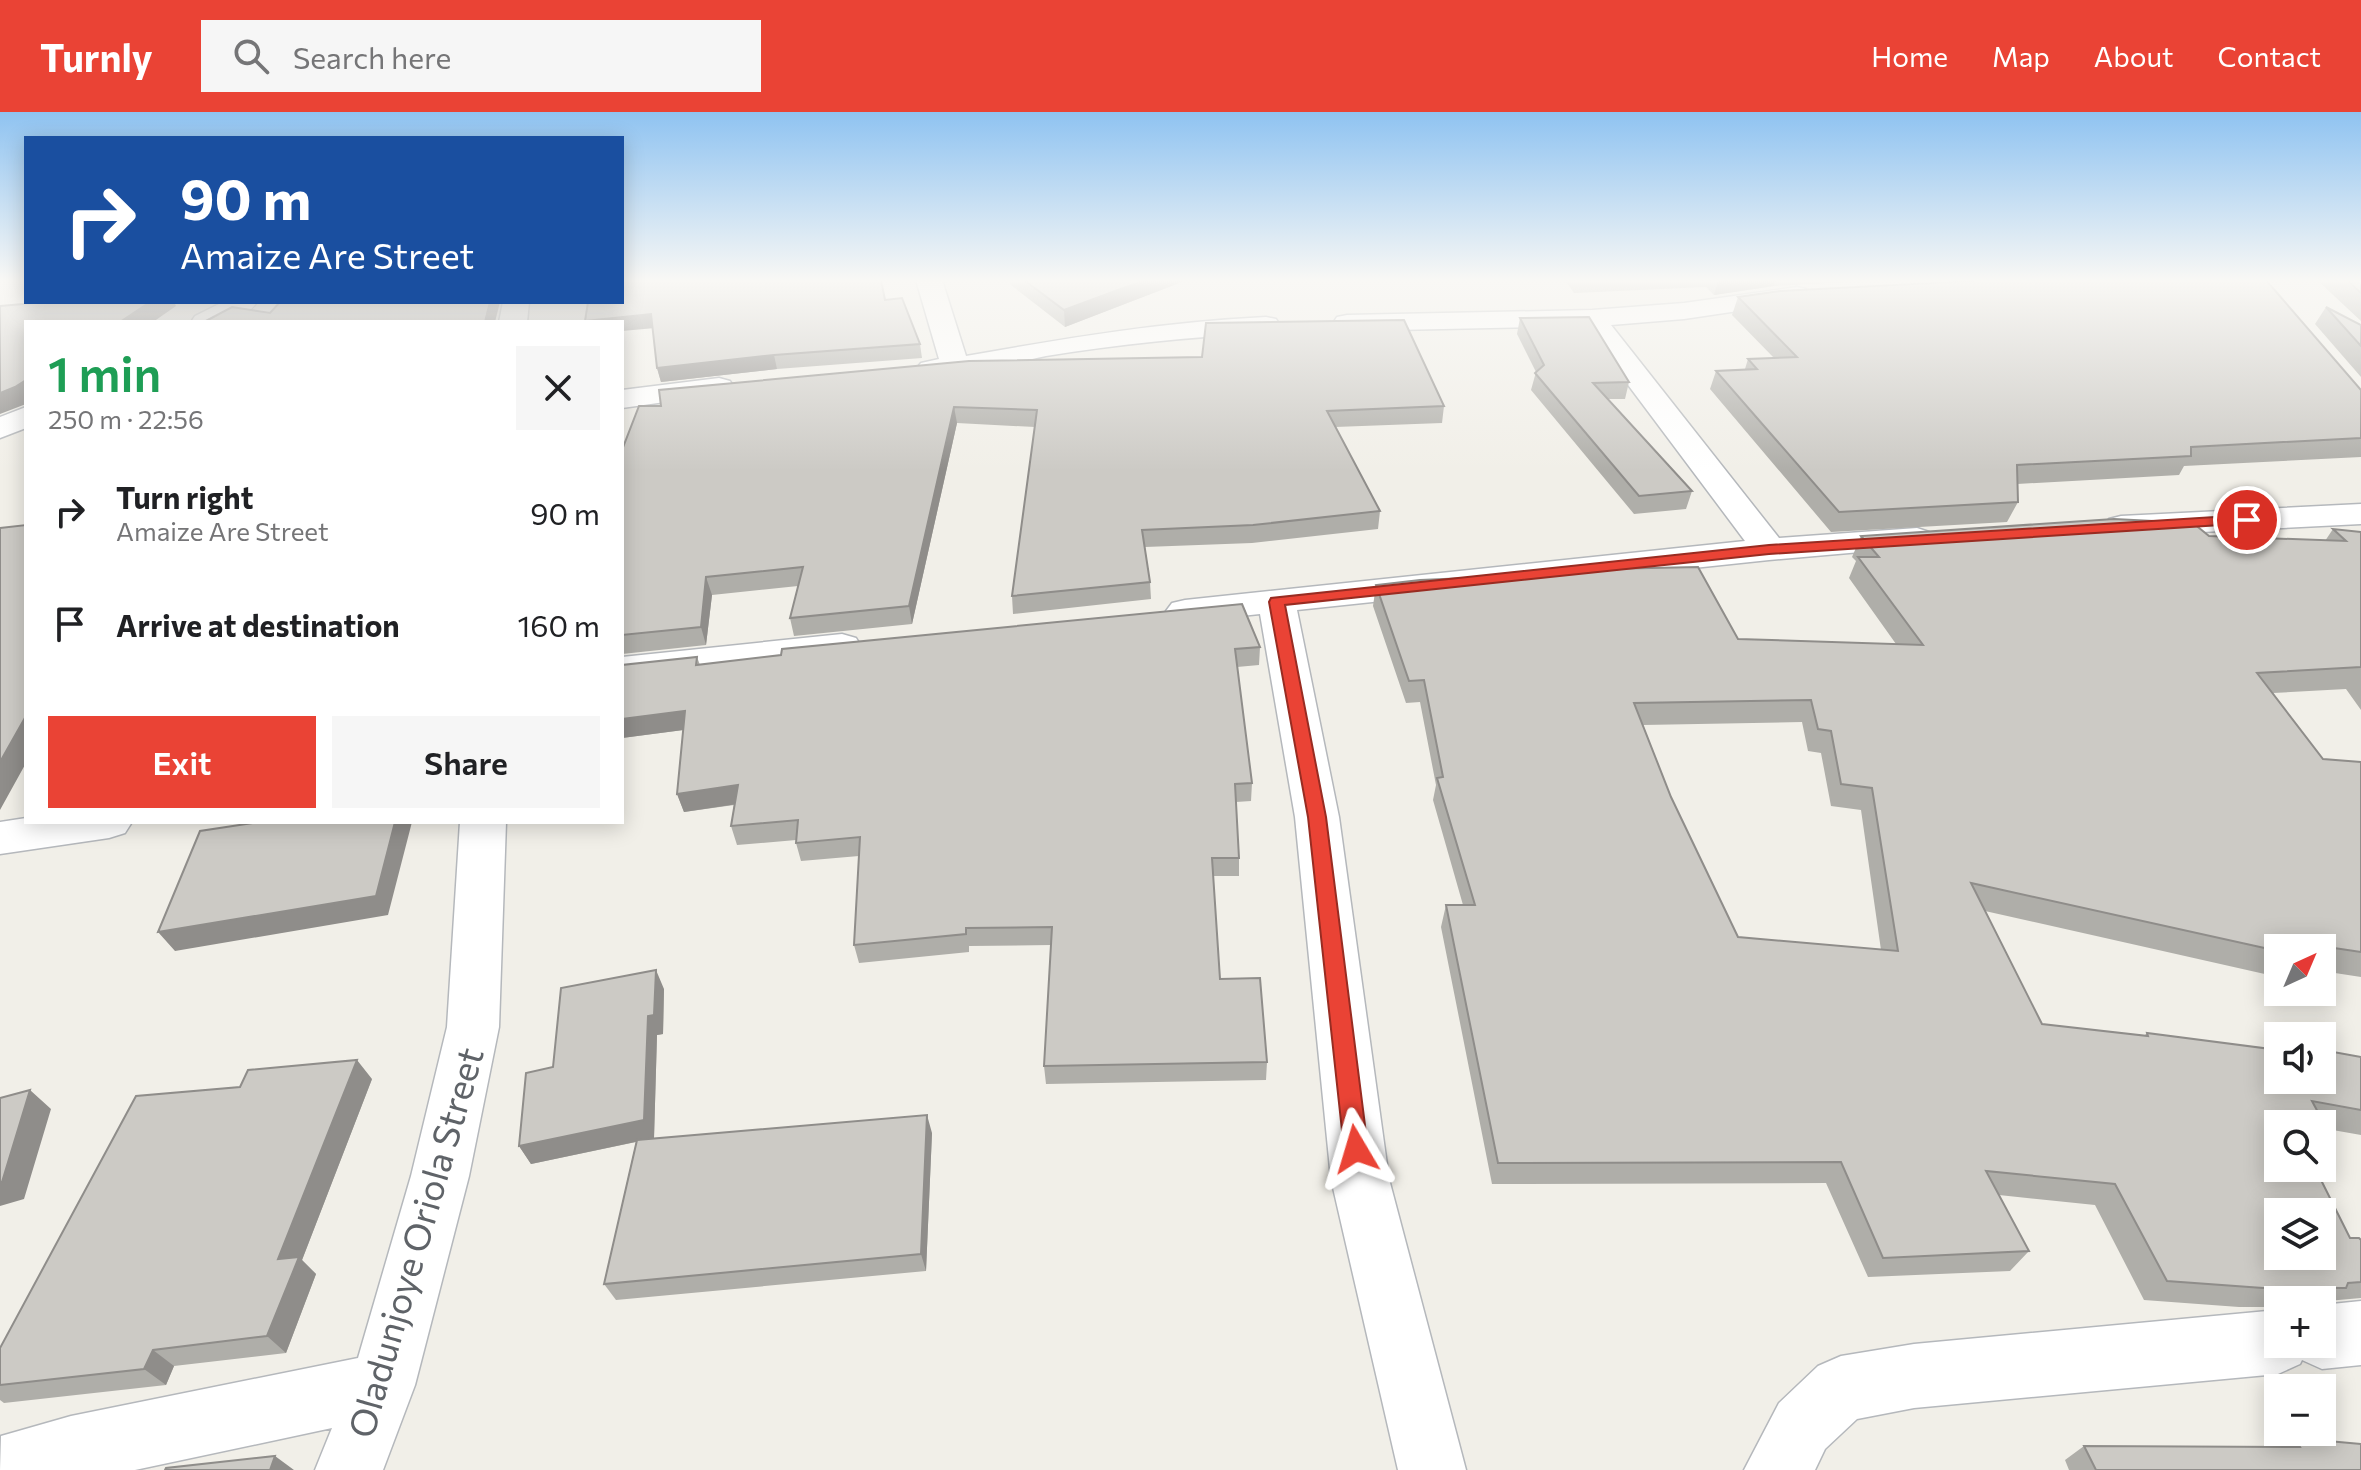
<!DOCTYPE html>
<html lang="en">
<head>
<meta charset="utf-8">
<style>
	body { margin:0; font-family:Commissioner,sans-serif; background:#f6f6f6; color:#202124; height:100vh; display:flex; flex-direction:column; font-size:30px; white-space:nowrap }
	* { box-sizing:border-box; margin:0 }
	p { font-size:26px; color:#757577 }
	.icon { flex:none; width:44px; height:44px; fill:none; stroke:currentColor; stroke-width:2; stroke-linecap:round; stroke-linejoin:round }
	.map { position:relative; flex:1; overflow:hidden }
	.sheet { position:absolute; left:24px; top:208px; width:600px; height:504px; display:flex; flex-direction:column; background:#fff; border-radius:0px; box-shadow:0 4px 20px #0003 }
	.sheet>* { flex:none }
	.banner { position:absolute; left:24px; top:24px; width:600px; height:168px; border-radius:0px; box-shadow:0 4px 20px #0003; background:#1a4fa0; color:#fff; overflow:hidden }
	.needle { width:52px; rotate:44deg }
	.buttons { position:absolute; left:2264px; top:822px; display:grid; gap:16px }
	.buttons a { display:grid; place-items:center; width:72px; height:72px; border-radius:0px; background:#fff; box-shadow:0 4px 20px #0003; font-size:40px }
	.pin { position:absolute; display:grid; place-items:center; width:68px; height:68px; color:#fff; margin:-34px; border:4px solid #fff; border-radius:50%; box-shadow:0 2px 8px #0007 }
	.me { position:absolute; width:88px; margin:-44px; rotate:353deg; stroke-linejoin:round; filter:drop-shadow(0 0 6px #0008) }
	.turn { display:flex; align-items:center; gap:28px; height:168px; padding:0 24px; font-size:36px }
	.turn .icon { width:104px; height:104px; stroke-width:2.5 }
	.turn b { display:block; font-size:56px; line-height:68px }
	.round { display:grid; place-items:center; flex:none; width:84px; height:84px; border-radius:0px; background:#f6f6f6 }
	.summary { display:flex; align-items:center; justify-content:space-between; height:136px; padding:0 24px }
	h1 { font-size:48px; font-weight:600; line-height:60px; color:#1e9e55 }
	.button { display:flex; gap:16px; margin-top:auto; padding:16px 24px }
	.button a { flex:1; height:92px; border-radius:0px; background:#ea4335; color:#fff; font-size:32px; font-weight:600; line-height:92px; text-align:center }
	.button a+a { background:#f6f6f6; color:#202124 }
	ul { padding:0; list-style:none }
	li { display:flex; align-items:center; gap:24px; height:112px; padding:0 24px }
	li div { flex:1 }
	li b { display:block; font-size:30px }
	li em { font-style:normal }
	header { display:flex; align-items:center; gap:48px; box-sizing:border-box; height:112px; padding:0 40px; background:#ea4335; color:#fff }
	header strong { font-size:38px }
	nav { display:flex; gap:44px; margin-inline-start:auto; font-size:28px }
	.search { width:560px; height:72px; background:#f6f6f6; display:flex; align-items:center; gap:20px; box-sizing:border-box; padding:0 28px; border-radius:0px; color:#757577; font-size:30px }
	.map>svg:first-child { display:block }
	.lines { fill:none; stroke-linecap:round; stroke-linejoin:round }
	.street-casing { stroke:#b5b8bc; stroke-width:3 }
	.street { fill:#fff; fill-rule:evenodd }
	.wall { fill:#afaea9; fill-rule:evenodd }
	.shaded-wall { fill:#8f8d8a }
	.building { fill:#cccac5; stroke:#8f8d8a; stroke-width:2; fill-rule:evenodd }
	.route { fill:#ea4335; stroke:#982c22; stroke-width:2 }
	.labels { text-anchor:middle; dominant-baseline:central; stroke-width:6; stroke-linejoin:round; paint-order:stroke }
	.near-street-label { font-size:36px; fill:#5f6368; stroke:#fff }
</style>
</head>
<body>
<header>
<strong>Turnly</strong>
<div class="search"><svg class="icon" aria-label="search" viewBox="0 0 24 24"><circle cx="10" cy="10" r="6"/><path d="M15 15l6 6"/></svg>Search here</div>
<nav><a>Home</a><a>Map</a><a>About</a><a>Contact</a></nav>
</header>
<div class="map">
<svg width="2361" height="1358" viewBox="0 0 2361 1358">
	<rect width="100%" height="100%" fill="#f1efe8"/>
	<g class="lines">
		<g class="street-casing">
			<path id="street" d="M916 168H942L966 244C1068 226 1162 210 1266 205L1276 207 1280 213 1276 219 1266 221C1192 225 1119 232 1046 244 1009 251 957 272 921 263L916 257 921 251 939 247Z
				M1797 175 1806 177 1810 183 1806 189 1684 207 1611 213 1779 426 1917 416 1929 420 1935 427 1929 434 1769 448 1297 498 1339 705 1389 1067 1466 1358H1398L1331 1067 1295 705 1260 502 1185 510 1172 507 1166 499 1172 491 1185 488 1745 429 1584 214 1347 219 1337 217 1333 211 1337 205 1347 203 1592 198 1684 191Z
				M223 190H257C243 211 214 210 191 210L195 204Z
				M503 190H529L527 210H499Z
				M719 266 730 269 734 275 730 281 622 296V278Z
				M26 295V316L0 326V305Z
				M2361 392V412L2121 424 2109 421 2104 414 2109 407 2121 404Z
				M842 522 856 526 861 534 856 542 622 569V545Z
				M26 706V710H132L125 721 109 726 0 742V710Z
				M460 710H506L499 915 469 1064 415 1273 383 1358H315L332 1316 135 1358H0L1 1324 71 1304 358 1246 411 1064 447 915Z
				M2361 1189V1253L2322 1257 2302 1248 2300 1252 2278 1262 1914 1296 1857 1307 1825 1337 1815 1358H1744L1779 1291 1818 1254 1841 1244 1914 1232 2278 1198V1232H2322V1193Z"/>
		</g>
		<use href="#street" class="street"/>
	</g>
	<path class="wall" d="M1008 168H1187L1065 215 1011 173Z
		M1565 168H1884L1774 174 1714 183 1706 175 1574 181Z
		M2317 168H2361V209Z
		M1738 185 2361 278V345L2184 354 2179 363 2017 372 2018 390 2007 410 1831 420 1710 277 1716 259 1745 257 1748 247 1774 246 1732 203Z
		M885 188 920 232 922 246 777 257 661 270 657 256Z
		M2326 195 2361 213V265L2315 212Z
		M1520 206 1629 270 1625 287H1608L1692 379 1686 397 1634 402 1531 278 1536 260 1517 222Z
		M639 294H1444L1442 311 1335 315 1380 399 1378 417 1252 431 1145 435 1150 470 1151 487 1013 502 1012 484 1035 315 957 311 912 512 794 524 790 506 798 474 712 483 706 533 622 542V338Z
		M2333 417 2361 420V598L2346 577 2273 581 2323 647 2361 650V865L2322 859V836H2278V865L1985 799 2042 912 2144 924 2147 921 2323 944 2328 939 2361 945V1023L2327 1017 2334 1030 2322 1040V1012H2278L2350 1126 2361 1128V1186L2327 1189 2322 1193V1188H2278V1195H2239L2144 1188 2095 1093 1999 1083 2029 1139 2010 1159 1868 1165 1826 1071 1492 1072 1441 815 1446 793H1463L1433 688 1436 673 1420 590 1406 591 1373 494 1376 473 1556 463 1557 458 1738 527 1896 532 1849 466 1856 449 1852 445 1861 424H2209L2325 429ZM1802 610 1808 639 1821 641 1831 694 1861 698 1881 838 1738 825 1671 685 1643 613Z
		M1260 535 1259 553 1237 555 1252 671 1251 689 1236 690 1239 746V764H1213L1220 867 1267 950 1266 968 1046 972 1044 954 1051 833 969 834V840L859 851 854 833 859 744 801 749 796 731V728L737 733 731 714 734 693 684 700 677 682 683 618 622 626V553L697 545 700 553Z
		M664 877 663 922 657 923 654 1026 932 1021 926 1159 616 1188 604 1172 636 1030 531 1052 519 1034 553 955Z
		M372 967 302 1148 316 1162 286 1241 174 1254 166 1273 4 1291 0 1288V1236Z
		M2295 1326 2361 1358H2069L2065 1348 2084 1334 2280 1335Z"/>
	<path class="shaded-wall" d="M1145 168H1187L1065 215 1064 198Z
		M1718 168H1776L1774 174 1714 183Z
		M150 190H174L176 194 153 210H120Z
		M490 190H500L495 210H485Z
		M651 202 655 216 622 219V210L585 209Z
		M774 243 777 257 661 270 657 256Z
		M26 268V292L0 302V281Z
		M954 295 957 311 912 512 909 494Z
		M706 465 712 483 706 533 701 515Z
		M685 599 691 617 622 626V607Z
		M26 604V651L0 698V650Z
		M738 673 744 691 684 700 677 682Z
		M395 710H412L388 803 175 839 158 820Z
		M656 858 664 877 663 922 657 923 654 1026 531 1052 519 1034 648 904Z
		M357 948 372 967 302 1148 316 1162 286 1241 267 1224 278 1147Z
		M30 978 51 997 24 1087 0 1094V1070Z
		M927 1003 932 1021 926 1159 921 1142Z
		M153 1238 174 1254 166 1273 144 1257Z
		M275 1344 294 1358H270Z"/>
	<path class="building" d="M622 168H881L885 188 902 186 920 232 774 243 657 256 651 202 585 209 588 190H622Z
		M1024 168H1145L1064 198Z
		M1990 168H2266L2361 278V326L2191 335V344L2017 353 2018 390 1839 400 1716 259 1757 257 1748 247 1797 245 1738 185 1780 179Z
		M2347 168H2361V181Z
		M46 190H150L120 210H26V268L15 275 0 281V194Z
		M280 190H490L485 210H204L232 195 270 201Z
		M2326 195 2361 213V234Z
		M1589 205 1629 270 1593 271 1692 379 1639 384 1535 261 1544 253 1520 206Z
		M1404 208 1444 294 1327 299 1380 399 1253 413 1142 418 1150 470 1012 484 1037 298 954 295 909 494 790 506 803 455 706 465 701 515 622 523V338L639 294H661L659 278 969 249 1202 245 1206 211Z
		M2114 407 2193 411 2209 424 2346 429 2333 417 2361 420V555L2257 561 2323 647 2361 650V840L2307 832 2308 836H2278V839L1971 771 2042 912 2148 924 2147 921 2278 938V968H2322V944L2330 945 2328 939 2361 945V998L2312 989 2334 1030 2322 1029V1012H2278V1056H2315L2350 1126H2359L2361 1128V1170L2348 1171 2346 1176H2263L2167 1169 2115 1072 1986 1059 2029 1139 1883 1146 1841 1050 1498 1051 1446 793H1475L1437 666 1443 665 1424 568 1409 569 1376 473 1420 468 1560 462 1557 458 1698 455 1738 527 1923 533 1858 445H1879L1861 424ZM1811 588 1818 617 1831 619 1841 672 1872 676 1898 839 1738 825 1671 685 1634 591ZM2278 1100H2322V1144H2278Z
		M26 413V604L0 650V416Z
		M1242 492 1260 535 1235 537 1252 671 1235 672 1239 746H1212L1220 867 1260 866 1267 950 1044 954 1052 815 966 816V822L854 833 860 725 796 731 798 708 731 714 738 673 677 682 685 599 622 607V553L697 545 696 553 781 543 782 537Z
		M260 710H395L376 784 158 820 200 719Z
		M656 858 654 903 648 904 644 1008 519 1034 526 961 553 955 561 876Z
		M357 948 278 1147 299 1145 267 1224 153 1238 144 1257 0 1273V1236L136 984 240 975 248 958Z
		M30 978 2 1070H0V986Z
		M927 1003 921 1142 604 1172 637 1028Z
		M2295 1326 2361 1332V1358H2096L2084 1334 2300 1335Z
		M275 1344 270 1358H165L166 1356Z"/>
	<linearGradient id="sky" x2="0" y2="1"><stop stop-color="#8fc3f1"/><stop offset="0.47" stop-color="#f9f8f5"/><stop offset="1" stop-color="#f9f8f5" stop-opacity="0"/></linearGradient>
	<rect width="2361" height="359" fill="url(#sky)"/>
	<path class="route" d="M2247 403 2252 405V411L1769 442 1285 493 1326 705 1368 1037 1364 1044 1356 1047 1348 1044 1344 1037 1308 705 1269 490 1271 486 1769 433Z"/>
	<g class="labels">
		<g class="near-street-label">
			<text transform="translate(414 1130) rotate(-74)">Oladunjoye Oriola Street</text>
		</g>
	</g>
</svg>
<div class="buttons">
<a><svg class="needle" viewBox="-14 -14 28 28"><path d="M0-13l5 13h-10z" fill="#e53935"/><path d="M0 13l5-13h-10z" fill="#757577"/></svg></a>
<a><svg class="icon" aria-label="sound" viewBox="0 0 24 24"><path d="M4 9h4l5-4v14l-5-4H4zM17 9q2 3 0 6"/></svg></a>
<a><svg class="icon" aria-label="search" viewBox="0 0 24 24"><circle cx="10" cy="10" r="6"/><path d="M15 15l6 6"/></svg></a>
<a><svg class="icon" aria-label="layers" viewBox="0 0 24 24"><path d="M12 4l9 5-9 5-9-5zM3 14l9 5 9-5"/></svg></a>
<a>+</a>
<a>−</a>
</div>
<div class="pin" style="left:2247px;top:408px;background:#d93025"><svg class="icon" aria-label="arrive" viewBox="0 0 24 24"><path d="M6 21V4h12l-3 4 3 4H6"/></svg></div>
<svg class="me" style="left:1356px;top:1037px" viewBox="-20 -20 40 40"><path d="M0-17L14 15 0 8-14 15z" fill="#ea4335" stroke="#fff" stroke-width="4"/></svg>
<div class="banner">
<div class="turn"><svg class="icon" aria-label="right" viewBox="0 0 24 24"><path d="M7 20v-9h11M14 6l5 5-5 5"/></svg><div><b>90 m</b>Amaize Are Street</div></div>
</div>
<section class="sheet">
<div class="summary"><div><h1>1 min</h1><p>250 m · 22:56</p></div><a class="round"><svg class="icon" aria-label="close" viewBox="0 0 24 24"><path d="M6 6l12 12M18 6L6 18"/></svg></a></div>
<ul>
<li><svg class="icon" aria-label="right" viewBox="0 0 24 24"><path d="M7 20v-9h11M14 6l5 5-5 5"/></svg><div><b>Turn right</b><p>Amaize Are Street</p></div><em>90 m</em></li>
<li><svg class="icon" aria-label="arrive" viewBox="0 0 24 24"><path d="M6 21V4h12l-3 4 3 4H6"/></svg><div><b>Arrive at destination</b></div><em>160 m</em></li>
</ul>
<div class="button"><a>Exit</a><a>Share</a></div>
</section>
</div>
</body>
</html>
